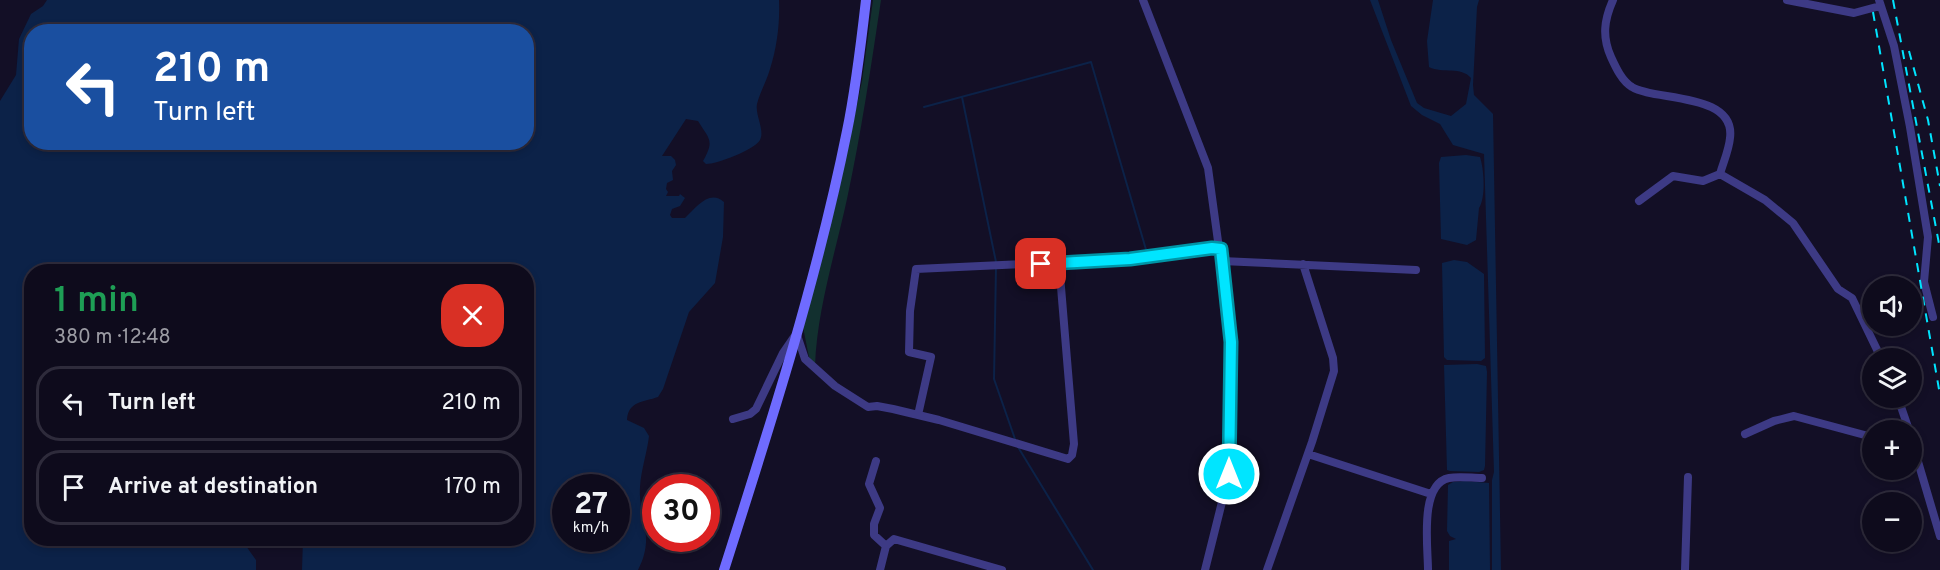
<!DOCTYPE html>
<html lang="en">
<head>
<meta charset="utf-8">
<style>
	body { margin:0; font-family:Overpass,sans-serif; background:#1c1929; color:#f1f3f6; height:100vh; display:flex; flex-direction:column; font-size:22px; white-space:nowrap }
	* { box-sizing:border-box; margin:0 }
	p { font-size:20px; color:#9b9ba3 }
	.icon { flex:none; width:33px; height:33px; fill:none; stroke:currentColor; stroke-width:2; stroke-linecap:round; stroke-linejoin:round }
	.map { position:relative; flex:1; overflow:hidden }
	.drawer { position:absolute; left:24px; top:264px; width:510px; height:282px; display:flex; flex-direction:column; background:#0e0b1c; border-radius:24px; box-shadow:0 3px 9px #0003,0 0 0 2px #2e2b3b }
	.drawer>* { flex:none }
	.guide { position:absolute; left:24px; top:24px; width:510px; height:126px; border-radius:24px; box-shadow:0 3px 9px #0003,0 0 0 2px #2e2b3b; background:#1a4fa0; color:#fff; overflow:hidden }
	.buttons { position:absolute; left:1862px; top:276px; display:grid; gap:12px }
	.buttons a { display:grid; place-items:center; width:60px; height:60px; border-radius:50%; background:#0e0b1c; box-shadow:0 3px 9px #0003,0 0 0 2px #2e2b3b; font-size:30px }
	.speed { position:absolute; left:552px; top:474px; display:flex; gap:12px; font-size:30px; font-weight:700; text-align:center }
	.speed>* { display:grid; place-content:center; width:78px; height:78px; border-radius:50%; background:#0e0b1c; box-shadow:0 3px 9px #0003,0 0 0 2px #2e2b3b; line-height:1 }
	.speed small { font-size:15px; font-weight:400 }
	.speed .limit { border:9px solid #d22; background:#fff; color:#111 }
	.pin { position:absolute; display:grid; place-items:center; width:51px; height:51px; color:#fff; margin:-26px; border-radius:12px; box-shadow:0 3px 9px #0006 }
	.me { position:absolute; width:66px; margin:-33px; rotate:0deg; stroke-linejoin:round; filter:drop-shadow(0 0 4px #0008) }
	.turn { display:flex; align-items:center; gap:21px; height:126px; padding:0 30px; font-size:27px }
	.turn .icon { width:78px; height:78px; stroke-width:2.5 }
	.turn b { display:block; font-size:42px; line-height:51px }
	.round { display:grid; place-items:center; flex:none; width:63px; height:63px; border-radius:24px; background:#1c1929 }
	.overview { display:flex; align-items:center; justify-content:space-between; height:102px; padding:0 30px }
	h1 { font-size:36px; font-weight:600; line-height:45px; color:#1e9e55 }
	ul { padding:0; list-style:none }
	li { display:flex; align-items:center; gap:18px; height:75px; margin:0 12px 9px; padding:0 18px; border:3px solid #2e2b3b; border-radius:24px }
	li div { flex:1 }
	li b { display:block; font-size:22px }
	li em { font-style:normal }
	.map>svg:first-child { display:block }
	.green { fill:#12302f }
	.water { fill:#0c2248; fill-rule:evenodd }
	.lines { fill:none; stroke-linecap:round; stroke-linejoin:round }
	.stream { stroke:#0c2248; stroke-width:2 }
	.street { stroke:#3d3a85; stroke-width:8 }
	.secondary { stroke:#6f6bff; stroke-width:10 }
	.rail { stroke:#00e5ff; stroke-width:2; stroke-dasharray:9 8; stroke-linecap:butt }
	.route-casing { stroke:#0095a6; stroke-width:15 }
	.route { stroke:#00e5ff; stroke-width:10 }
</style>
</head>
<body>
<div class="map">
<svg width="1940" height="570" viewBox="0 0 1940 570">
	<rect width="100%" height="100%" fill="#130f26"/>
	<path class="green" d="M873 0H881C871 67 861 134 847 199 835 254 817 310 815 366L809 357 803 327 837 199 862 81Z"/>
	<path class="water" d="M47 0H779C780 23 777 47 770 69 767 80 760 92 757 104 755 115 765 130 760 140 754 150 717 164 706 164L703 161C715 140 709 139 698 121L686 119 662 156H671L675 160 676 165 672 171 673 180 667 183 666 189 668 192 666 196H679L680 194 685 198 680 206 672 209 670 215 672 218H685C696 208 709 189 724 202L723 237 715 283 689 312 663 389 658 397C644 402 628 401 627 420L644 428 649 436C647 453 641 470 640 487 638 518 656 535 638 570H302L303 539 526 538V272H32V538L241 539 256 560V570H0V101L16 75 19 39 31 14 43 6ZM32 32H526V142H32ZM566 488H616V538H566Z
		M1370 0H1378L1391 40 1417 103 1424 108 1451 116 1466 104 1471 78C1461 66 1443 74 1429 67L1427 41 1433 0H1479L1477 7 1473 85 1474 95 1493 114 1501 570H1492V480L1494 472 1484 154 1453 145 1440 124 1422 115 1411 106Z
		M1466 155 1480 157C1484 169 1486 197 1479 208L1476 240 1467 245 1441 239 1439 163 1441 157Z
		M1454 260 1467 262 1484 274 1485 358 1481 361 1447 360 1444 357 1442 263Z
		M1477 364 1486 366 1487 372 1485 466 1484 470 1479 472 1450 471 1447 470 1444 365Z
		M1465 481 1489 483 1490 570H1449V541L1456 539 1450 536 1447 531 1448 485 1453 482Z"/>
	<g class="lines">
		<path class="stream" d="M962 97 996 262
			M924 107 1091 62 1147 253
			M996 267 994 379 1015 439
			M1018 447 1093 570"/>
		<path class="street" d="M1143 0 1208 168 1230 329 1229 474 1205 570
			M1613 0C1604 20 1602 37 1611 57 1616 68 1622 81 1632 87 1654 101 1736 92 1730 138 1729 150 1723 163 1720 174L1765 200 1793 223 1838 289 1852 298 1881 358
			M1787 0 1854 13 1880 6
			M1879 0 1894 46 1910 127 1928 237 1924 282 1933 317
			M1639 201 1673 176 1703 181 1720 174
			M1222 261 1416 270
			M797 335 805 359 835 386 868 407 877 406 893 409 939 420 1068 459 1072 455 1074 444 1059 263
			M1898 398 1909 430
			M918 415 931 357 909 352 910 311 916 269 1130 259 1212 248 1221 249
			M733 419 750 414 756 409 783 353 794 337
			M1745 434 1774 421 1794 416 1872 437
			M1911 438 1940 536
			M1308 454 1431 494
			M876 461 869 484 880 508 874 524V535L886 546
			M880 570 886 546 894 539 1002 570
			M1267 570 1312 442 1334 371 1333 358 1303 264
			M1428 570C1428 547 1419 484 1449 478 1459 476 1472 478 1482 478
			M1685 570 1688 477"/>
		<path class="secondary" d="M724 570C770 426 817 280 847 131 856 88 861 44 866 0"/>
		<path class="rail" d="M1893 0 1940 249
			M1873 12 1940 395
			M1909 51 1928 120 1940 186"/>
	</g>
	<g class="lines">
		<g class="route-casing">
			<path id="route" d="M1041 264 1130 259 1212 248 1221 249 1231 342 1229 474"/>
		</g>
		<use href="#route" class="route"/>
	</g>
</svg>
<div class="buttons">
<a><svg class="icon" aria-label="sound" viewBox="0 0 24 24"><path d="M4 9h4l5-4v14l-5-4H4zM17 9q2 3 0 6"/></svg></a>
<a><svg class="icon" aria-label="layers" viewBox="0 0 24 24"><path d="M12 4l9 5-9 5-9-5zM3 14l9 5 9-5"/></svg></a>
<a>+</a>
<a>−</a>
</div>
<div class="speed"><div>27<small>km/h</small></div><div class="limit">30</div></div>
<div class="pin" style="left:1041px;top:264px;background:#d93025"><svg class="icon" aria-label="arrive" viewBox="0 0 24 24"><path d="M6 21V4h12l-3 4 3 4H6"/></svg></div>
<svg class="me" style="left:1229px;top:474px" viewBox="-20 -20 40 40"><circle r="17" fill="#00e5ff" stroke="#fff" stroke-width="3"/><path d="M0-11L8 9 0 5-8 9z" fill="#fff"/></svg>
<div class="guide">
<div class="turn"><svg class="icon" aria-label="left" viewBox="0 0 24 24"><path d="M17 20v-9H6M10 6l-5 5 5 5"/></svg><div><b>210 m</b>Turn left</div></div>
</div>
<section class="drawer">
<div class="overview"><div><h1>1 min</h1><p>380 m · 12:48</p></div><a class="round" style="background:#d93025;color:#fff"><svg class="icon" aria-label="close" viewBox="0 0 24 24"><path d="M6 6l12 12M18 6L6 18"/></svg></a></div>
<ul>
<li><svg class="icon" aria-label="left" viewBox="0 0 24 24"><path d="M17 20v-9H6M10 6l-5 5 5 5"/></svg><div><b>Turn left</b></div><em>210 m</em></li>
<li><svg class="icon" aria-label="arrive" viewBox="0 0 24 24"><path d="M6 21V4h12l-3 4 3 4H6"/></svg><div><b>Arrive at destination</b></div><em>170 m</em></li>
</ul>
</section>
</div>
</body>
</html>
